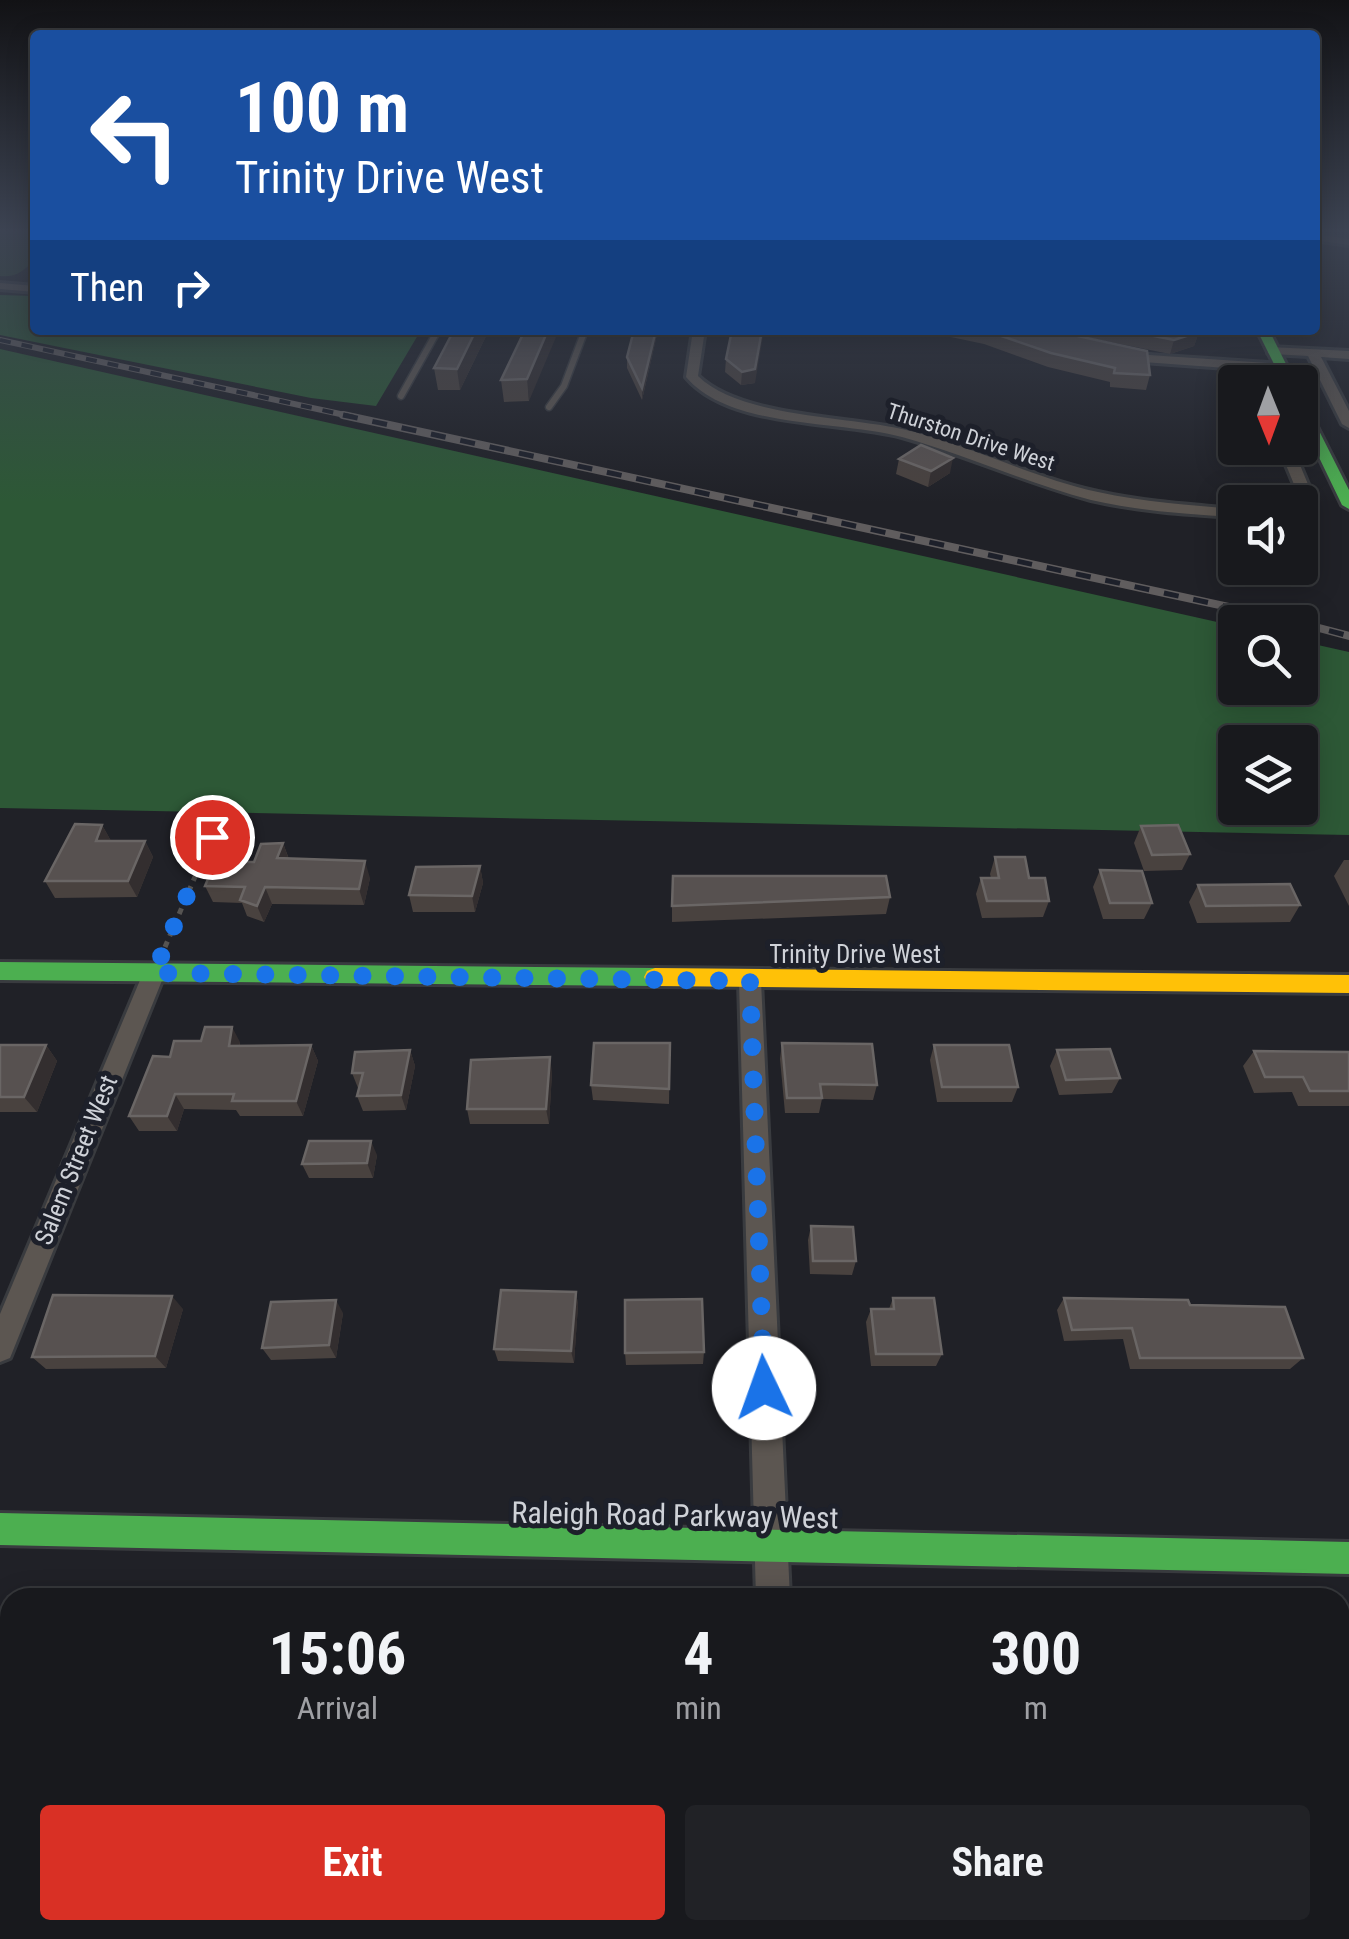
<!DOCTYPE html>
<html lang="en">
<head>
<meta charset="utf-8">
<style>
	body { margin:0; font-family:"Roboto Condensed",sans-serif; background:#212226; color:#f1f3f6; height:100vh; display:flex; flex-direction:column; font-size:38px; white-space:nowrap }
	* { box-sizing:border-box; margin:0 }
	p { font-size:32px; color:#9fa0a4 }
	.icon { flex:none; width:55px; height:55px; fill:none; stroke:currentColor; stroke-width:2; stroke-linecap:round; stroke-linejoin:round }
	.map { position:relative; flex:1; overflow:hidden }
	.panel { position:absolute; left:0px; top:1588px; width:1350px; height:352px; display:flex; flex-direction:column; background:#18191d; border-radius:30px 30px 0 0; box-shadow:0 5px 25px #0003,0 0 0 2px #36383b }
	.panel>* { flex:none }
	.top-card { position:absolute; left:30px; top:30px; width:1290px; height:305px; border-radius:10px; box-shadow:0 5px 25px #0003,0 0 0 2px #36383b; background:#1a4fa0; color:#fff; overflow:hidden }
	.needle { width:65px; rotate:179deg }
	.buttons { position:absolute; left:1218px; top:365px; display:grid; gap:20px }
	.buttons a { display:grid; place-items:center; width:100px; height:100px; border-radius:10px; background:#18191d; box-shadow:0 5px 25px #0003,0 0 0 2px #36383b; font-size:50px }
	.pin { position:absolute; display:grid; place-items:center; width:85px; height:85px; color:#fff; margin:-42px; border:5px solid #fff; border-radius:50%; box-shadow:0 2px 10px #0007 }
	.me { position:absolute; width:110px; margin:-55px; rotate:357deg; stroke-linejoin:round; filter:drop-shadow(0 0 8px #0008) }
	.turn { display:flex; align-items:center; gap:35px; height:210px; padding:0 40px; font-size:45px }
	.turn .icon { width:130px; height:130px; stroke-width:2.5 }
	.turn b { display:block; font-size:70px; line-height:85px }
	.then { display:flex; align-items:center; height:95px; padding:0 40px; background:#0003; gap:20px; font-size:38px }
	.eta { display:flex; justify-content:space-evenly; align-items:center; height:170px; text-align:center }
	.eta b { font-size:60px; font-weight:700; line-height:70px }
	.primary-button { display:flex; gap:20px; margin-top:auto; padding:20px 40px }
	.primary-button a { flex:1; height:115px; border-radius:10px; background:#d93025; color:#fff; font-size:40px; font-weight:700; line-height:115px; text-align:center }
	.primary-button a+a { background:#212226; color:#f1f3f6 }
	.map>svg:first-child { display:block }
	.green { fill:#2e4832 }
	.forest { fill:#2d5836; fill-rule:evenodd }
	.lines { fill:none; stroke-linecap:round; stroke-linejoin:round }
	.lane-casing { stroke:#393b3f; stroke-width:9 }
	.street-casing { stroke:#393b3f; stroke-width:6 }
	.fast-casing { stroke:#393b3f; stroke-width:6 }
	.slow-casing { stroke:#393b3f; stroke-width:6 }
	.path { stroke:#565452; stroke-width:5; stroke-dasharray:6 6; stroke-linecap:butt }
	.lane { stroke:#5c5651; stroke-width:6 }
	.street { fill:#5c5651; fill-rule:evenodd }
	.fast { fill:#4caf50; fill-rule:evenodd }
	.slow { fill:#ffc107; fill-rule:evenodd }
	.rail-far1-casing { stroke:#605d5e; stroke-width:6 }
	.rail-casing { stroke:#605d5e; stroke-width:8 }
	.rail-far1 { stroke:#1d202a; stroke-width:4; stroke-dasharray:11; stroke-linecap:butt }
	.rail { stroke:#1d202a; stroke-width:5; stroke-dasharray:15; stroke-linecap:butt }
	.wall { fill:#49423f }
	.shaded-wall { fill:#332e2f }
	.building { fill:#575150; stroke:#6a6665; stroke-width:2.5 }
	.route { stroke:#1a73e8; stroke-width:18; stroke-dasharray:0 32.4 }
	.labels { text-anchor:middle; dominant-baseline:central; stroke-width:10; stroke-linejoin:round; paint-order:stroke }
	.far-street-label { font-size:22px; fill:#cfd2d8; stroke:#1d202a }
	.street-label { font-size:25px; fill:#cfd2d8; stroke:#1d202a }
	.near-street-label { font-size:30px; fill:#cfd2d8; stroke:#1d202a }
</style>
</head>
<body>
<div class="map">
<svg width="1349" height="1939" viewBox="0 0 1349 1939">
	<rect width="100%" height="100%" fill="#202127"/>
	<path class="green" d="M0 231H35V259C25 270 16 278 0 276Z"/>
	<path class="forest" d="M0 295 35 296V330H421L376 406 311 398 0 335Z
		M0 349 1235 626V688H1300V641L1349 652V835L0 808ZM1235 742H1300V808H1235Z"/>
	<g class="lines">
		<g class="lane-casing">
			<path id="lane" d="M401 396 438 330
				M549 407 564 386 585 330"/>
		</g>
		<g class="street-casing">
			<path id="street" d="M1315 234 1349 239V245L1315 240Z
				M0 283 35 286V292L0 289Z
				M693 330H705L698 376C740 417 844 416 902 429 969 444 1032 478 1098 492 1143 502 1189 505 1235 509V517C1187 514 1138 511 1091 500 1027 483 966 455 902 437 838 420 730 429 686 377Z
				M1268 347 1349 351V359L1321 357 1349 411V428L1342 424 1308 356 1272 354 1268 353Z
				M1119 353 1282 364 1288 368 1282 372 1115 360 1113 357Z
				M1279 448H1293L1312 494 1310 497 1298 494Z
				M154 964 162 967 165 973 10 1358 0 1362V1314L143 973 146 967Z
				M750 972 758 975 761 981 790 1598H756L739 981 742 975Z
				M767 1930H805V1939H767Z"/>
		</g>
		<g class="fast-casing">
			<path id="fast" d="M1257 330H1269L1295 382H1283Z
				M1300 401 1306 405 1349 490V509L1342 505 1300 418Z
				M0 962 655 968 663 971 666 977 663 983 655 986 0 980Z
				M0 1513 1349 1542V1574L0 1545Z"/>
		</g>
		<g class="slow-casing">
			<path id="slow" d="M655 968 1349 975V993L655 986 647 983 644 977 647 971Z"/>
		</g>
		<path class="path" d="M165 947 212 837"/>
		<use href="#lane" class="lane"/>
		<use href="#street" class="street"/>
		<use href="#fast" class="fast"/>
		<use href="#slow" class="slow"/>
		<g class="rail-far1-casing">
			<path id="rail-far1" d="M0 340 354 417"/>
		</g>
		<g class="rail-casing">
			<path id="rail" d="M343 415 1298 622
				M1300 623 1349 636"/>
		</g>
		<use href="#rail-far1" class="rail-far1"/>
		<use href="#rail" class="rail"/>
	</g>
	<path class="wall" d="M454 330H489L460 390H438L434 368Z
		M525 330 529 401 504 402 501 380Z
		M658 330 642 400 627 368V357Z
		M897 330H1050L1150 375 1146 390 1110 387V382L1048 367 984 344 932 333Z
		M1050 330H1188L1199 332 1194 346 1170 354Z
		M726 359 755 383 741 385 725 372Z
		M899 459 950 473 928 487 896 474Z
		M102 825 111 841H145L153 857 137 897 55 898 45 881Z
		M1141 826 1190 854 1182 870 1144 871 1134 843Z
		M283 843 289 859 370 878 364 905 272 904 264 922 247 916 242 903 213 902 205 886 254 862Z
		M995 857 1029 878 1049 901 1043 917 982 918 976 894 981 878H991L990 874Z
		M1344 860H1349V906L1334 876Z
		M480 866 483 883 475 912H413L409 895Z
		M1100 870 1152 903 1144 919H1103L1093 887Z
		M1198 885 1300 905 1290 922 1197 923 1189 902Z
		M890 897 886 914 672 922V906Z
		M240 1042V1046L311 1045 318 1061 303 1116H240L236 1110 184 1109 177 1131H139L129 1116 170 1057Z
		M670 1043 669 1104 593 1100 591 1085Z
		M782 1043 877 1085 873 1100 822 1099 819 1113H785L780 1059Z
		M0 1045H46L57 1061 37 1112H0Z
		M934 1045 1018 1087 1012 1102H937L930 1060Z
		M410 1050 415 1066 406 1110 363 1111 357 1096 359 1088H358L352 1073Z
		M1057 1050 1120 1078 1112 1093 1059 1095 1050 1066Z
		M1254 1051 1349 1052V1106H1298L1292 1092 1254 1093 1243 1066Z
		M552 1072 549 1124H470L467 1109Z
		M377 1155 373 1178H309L302 1164Z
		M811 1226 856 1261 852 1275 810 1274 808 1240Z
		M576 1292 578 1305 574 1363 498 1361 494 1349Z
		M893 1298 942 1354 936 1366H871L866 1322 871 1309H889Z
		M1064 1298 1190 1305 1303 1358 1290 1369H1130L1123 1339 1064 1341 1057 1310Z
		M183 1309 166 1368 46 1369 32 1357Z
		M343 1313 336 1358 271 1360 262 1348Z
		M704 1352 703 1364 626 1365 625 1353Z"/>
	<path class="shaded-wall" d="M476 330H489L460 390 457 369Z
		M548 330H559L529 401 527 379Z
		M656 330H658L642 400V388Z
		M762 330H764L755 383 741 385 742 372Z
		M1199 332 1194 346 1170 354 1174 340Z
		M953 458 950 473 928 487 931 471Z
		M102 825 111 841H96Z
		M145 841 153 857 137 897 128 881Z
		M283 843 289 860 277 858Z
		M365 861 370 878 364 905 359 889Z
		M480 866 483 883 475 912 472 896Z
		M265 887 272 904 264 922 257 906Z
		M232 1027 240 1042 237 1062 229 1046Z
		M46 1045 57 1061 37 1112 24 1097Z
		M311 1045 318 1061 303 1116 296 1101Z
		M410 1050 415 1066 406 1110 401 1095Z
		M550 1057 552 1072 549 1124 546 1109Z
		M175 1094 184 1109 177 1131 167 1116Z
		M371 1141 377 1155 373 1178 367 1163Z
		M576 1292 578 1305 574 1363 571 1351Z
		M172 1296 183 1309 166 1368 155 1356Z
		M336 1300 343 1313 336 1358 329 1345Z"/>
	<path class="building" d="M454 330H476L457 369 434 368Z
		M525 330H548L527 379 501 380Z
		M634 330H656L642 388 627 357Z
		M732 330H762L755 369 742 372 726 359Z
		M984 330H1050L1147 351 1150 375 1114 373 1115 368 1051 353Z
		M1124 330H1188L1199 332 1174 340Z
		M921 445 953 458 931 471 899 459Z
		M75 824 102 825 96 841H145L128 881H45Z
		M1178 825 1190 854 1152 855 1141 826Z
		M283 843 277 858 365 861 359 889 265 887 257 906 240 900 245 887 205 886 215 862H254L261 844Z
		M995 857H1025L1029 878H1045L1049 901H987L981 878H999Z
		M480 866 472 896 409 895 416 867Z
		M1100 870 1142 871 1152 903H1110Z
		M673 876H886L890 897 672 906Z
		M1290 884 1300 905 1206 906 1198 885Z
		M205 1027H232L229 1046 311 1045 296 1101H232L234 1094H175L167 1116H129L153 1056 170 1057 174 1041H201Z
		M594 1043H670L669 1089 591 1085Z
		M782 1043 872 1044 877 1085 820 1084 822 1098H787Z
		M0 1045H46L24 1097H0Z
		M934 1045H1009L1018 1087H942Z
		M1110 1049 1120 1078 1066 1080 1057 1050Z
		M410 1050 401 1095 357 1096 363 1073H352L355 1052Z
		M1254 1051 1349 1052V1091H1310L1303 1077H1265Z
		M550 1057 546 1109H467L471 1060Z
		M309 1141H371L367 1163 302 1164Z
		M811 1226 853 1227 856 1261H813Z
		M501 1290 576 1292 571 1351 494 1349Z
		M53 1295 172 1296 155 1356 32 1357Z
		M893 1298H934L942 1354H876L871 1309H894Z
		M1064 1298 1188 1300 1190 1305 1285 1307 1303 1358H1140L1132 1328 1072 1330Z
		M702 1299 704 1352 625 1353V1300Z
		M336 1300 329 1345 262 1348 271 1302Z"/>
	<linearGradient id="sky" x2="0" y2="1"><stop stop-color="#121215"/><stop offset="0.46" stop-color="#3c4352"/><stop offset="1" stop-color="#3c4352" stop-opacity="0"/></linearGradient>
	<rect width="1349" height="502" fill="url(#sky)"/>
	<g class="lines">
		<path class="route" d="M212 837 154 973 750 981 764 1388"/>
	</g>
	<g class="labels">
		<g class="far-street-label">
			<text transform="translate(971 437) rotate(18)">Thurston Drive West</text>
		</g>
		<g class="street-label">
			<text x="855" y="954">Trinity Drive West</text>
			<text transform="translate(76 1160) rotate(-68)">Salem Street West</text>
		</g>
		<g class="near-street-label">
			<text transform="translate(675 1515) rotate(1)">Raleigh Road Parkway West</text>
		</g>
	</g>
</svg>
<div class="buttons">
<a><svg class="needle" viewBox="-14 -14 28 28"><path d="M0-13l5 13h-10z" fill="#e53935"/><path d="M0 13l5-13h-10z" fill="#9fa0a4"/></svg></a>
<a><svg class="icon" aria-label="sound" viewBox="0 0 24 24"><path d="M4 9h4l5-4v14l-5-4H4zM17 9q2 3 0 6"/></svg></a>
<a><svg class="icon" aria-label="search" viewBox="0 0 24 24"><circle cx="10" cy="10" r="6"/><path d="M15 15l6 6"/></svg></a>
<a><svg class="icon" aria-label="layers" viewBox="0 0 24 24"><path d="M12 4l9 5-9 5-9-5zM3 14l9 5 9-5"/></svg></a>
</div>
<div class="pin" style="left:212px;top:837px;background:#d93025"><svg class="icon" aria-label="arrive" viewBox="0 0 24 24"><path d="M6 21V4h12l-3 4 3 4H6"/></svg></div>
<svg class="me" style="left:764px;top:1388px" viewBox="-20 -20 40 40"><circle r="19" fill="#fff"/><path d="M0-13L10 11 0 6-10 11z" fill="#1a73e8"/></svg>
<div class="top-card">
<div class="turn"><svg class="icon" aria-label="left" viewBox="0 0 24 24"><path d="M17 20v-9H6M10 6l-5 5 5 5"/></svg><div><b>100 m</b>Trinity Drive West</div></div>
<div class="then">Then<svg class="icon" aria-label="right" viewBox="0 0 24 24"><path d="M7 20v-9h11M14 6l5 5-5 5"/></svg></div>
</div>
<section class="panel">
<div class="eta">
<div><b>15:06</b><p>Arrival</p></div>
<div><b>4</b><p>min</p></div>
<div><b>300</b><p>m</p></div>
</div>
<div class="primary-button"><a>Exit</a><a>Share</a></div>
</section>
</div>
</body>
</html>
